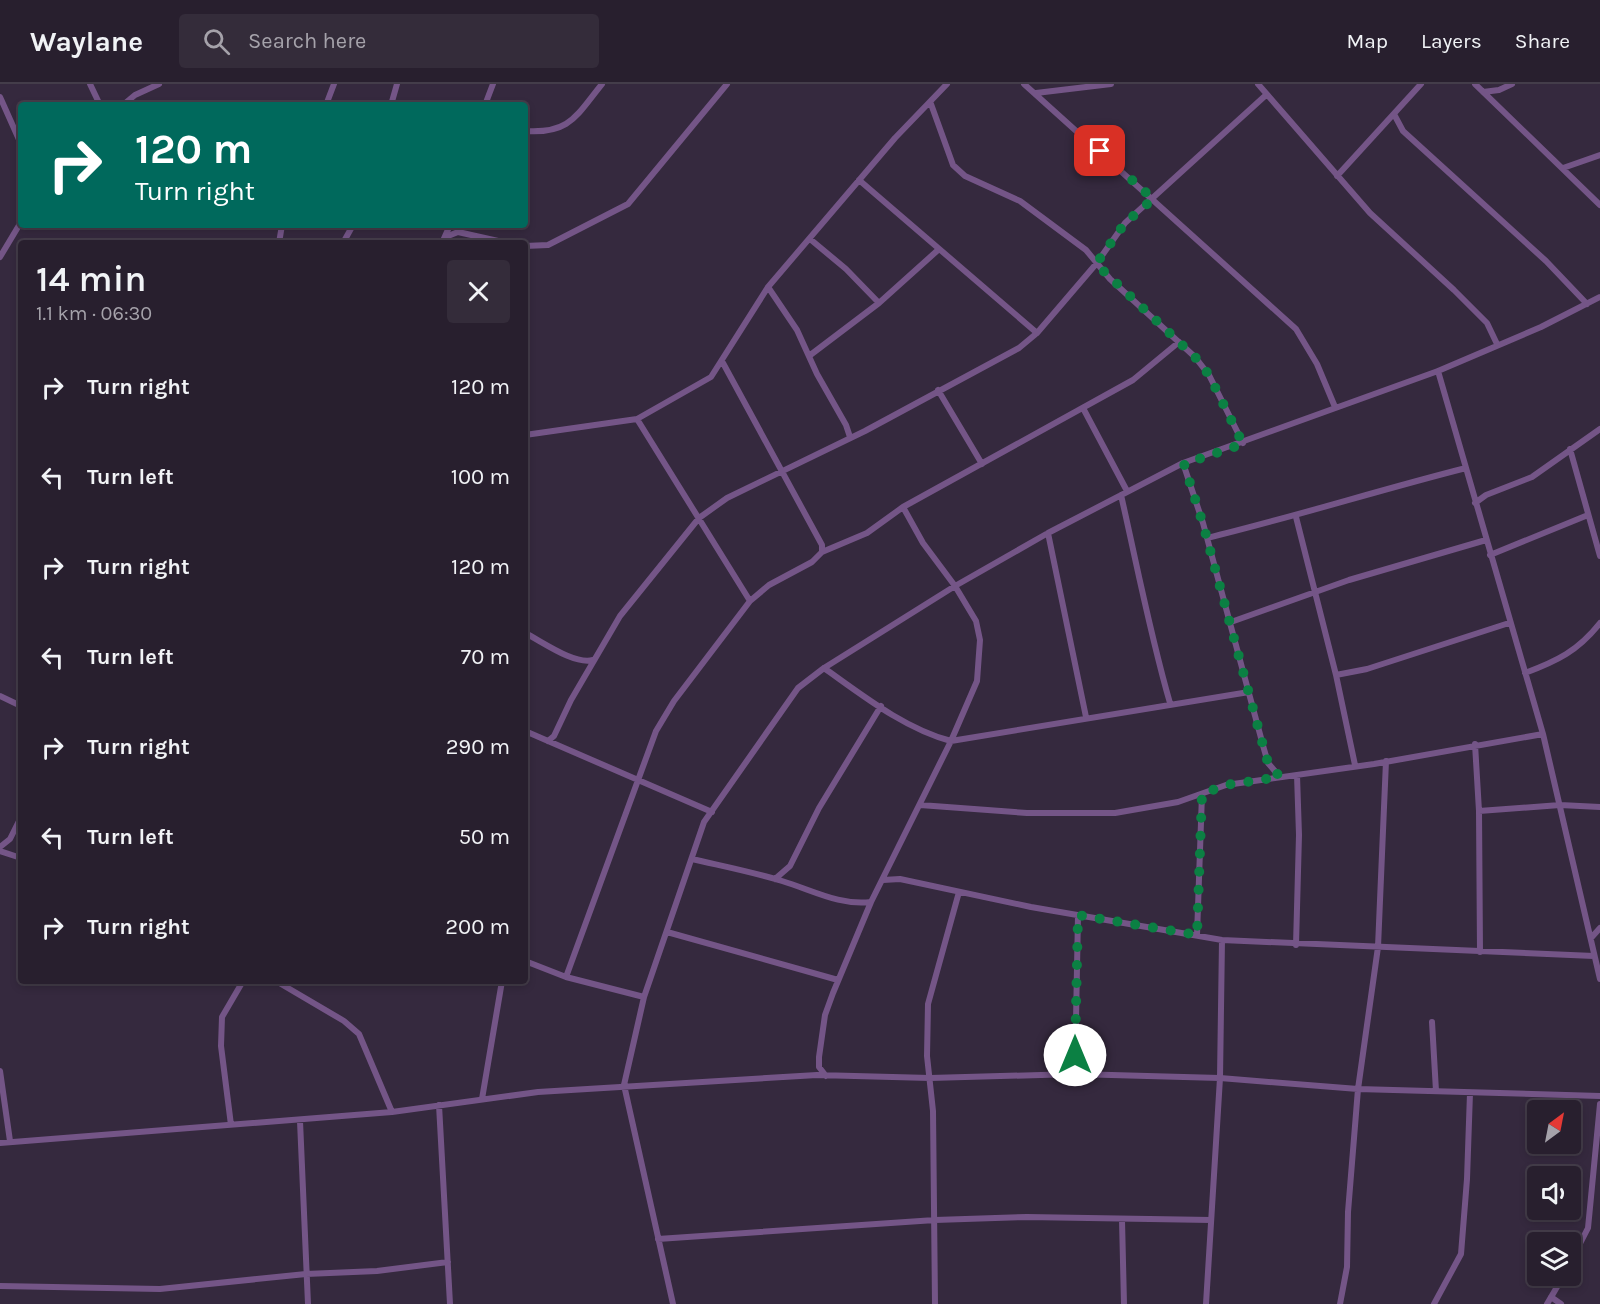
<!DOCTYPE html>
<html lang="en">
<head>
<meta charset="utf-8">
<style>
	body { margin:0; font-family:Karla,sans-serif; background:#342c3a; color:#f1f3f6; height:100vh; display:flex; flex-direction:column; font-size:22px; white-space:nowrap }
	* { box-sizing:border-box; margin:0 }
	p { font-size:20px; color:#a5a2aa }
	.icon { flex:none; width:33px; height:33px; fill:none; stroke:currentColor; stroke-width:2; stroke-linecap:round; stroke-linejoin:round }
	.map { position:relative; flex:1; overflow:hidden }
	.details { position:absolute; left:18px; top:156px; width:510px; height:744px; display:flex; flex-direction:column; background:#281f2e; border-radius:6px; box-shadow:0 3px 9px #0003,0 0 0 2px #443d4a }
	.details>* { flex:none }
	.top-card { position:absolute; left:18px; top:18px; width:510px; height:126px; border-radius:6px; box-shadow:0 3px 9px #0003,0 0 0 2px #443d4a; background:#00695c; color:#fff; overflow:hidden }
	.needle { width:39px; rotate:32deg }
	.buttons { position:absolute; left:1527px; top:1016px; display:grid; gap:12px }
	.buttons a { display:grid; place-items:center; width:54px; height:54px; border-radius:6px; background:#281f2e; box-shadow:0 3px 9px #0003,0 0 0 2px #443d4a; font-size:30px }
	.pin { position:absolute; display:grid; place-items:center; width:51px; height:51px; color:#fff; margin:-26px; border-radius:12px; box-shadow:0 3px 9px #0006 }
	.me { position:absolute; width:66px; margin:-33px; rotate:0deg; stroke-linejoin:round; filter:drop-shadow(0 0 4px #0008) }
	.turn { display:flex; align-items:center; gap:21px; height:126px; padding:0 18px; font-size:27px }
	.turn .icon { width:78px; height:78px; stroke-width:2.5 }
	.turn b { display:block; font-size:42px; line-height:51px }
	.round { display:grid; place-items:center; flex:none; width:63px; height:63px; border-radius:6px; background:#342c3a }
	.headline { display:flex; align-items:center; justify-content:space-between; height:102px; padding:0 18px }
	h1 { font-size:36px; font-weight:600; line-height:45px }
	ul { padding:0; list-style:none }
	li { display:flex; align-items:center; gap:18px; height:90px; padding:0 18px }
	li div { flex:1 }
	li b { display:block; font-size:22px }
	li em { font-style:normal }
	header { display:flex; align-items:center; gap:36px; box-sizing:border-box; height:84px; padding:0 30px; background:#281f2e; border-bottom:2px solid #443d4a }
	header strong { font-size:28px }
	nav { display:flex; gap:33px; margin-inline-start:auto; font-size:21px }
	.search { width:420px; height:54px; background:#342c3a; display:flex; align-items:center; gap:15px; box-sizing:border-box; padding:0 21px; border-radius:6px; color:#a5a2aa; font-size:22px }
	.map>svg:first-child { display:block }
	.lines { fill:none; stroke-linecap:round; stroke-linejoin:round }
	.street { stroke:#745587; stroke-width:6 }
	.route { stroke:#0b8043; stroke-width:10; stroke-dasharray:0 18 }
</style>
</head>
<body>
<header>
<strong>Waylane</strong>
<div class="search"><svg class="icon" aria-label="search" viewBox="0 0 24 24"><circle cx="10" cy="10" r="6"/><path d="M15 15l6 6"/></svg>Search here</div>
<nav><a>Map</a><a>Layers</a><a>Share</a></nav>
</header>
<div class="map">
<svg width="1600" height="1220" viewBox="0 0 1600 1220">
	<rect width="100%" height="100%" fill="#35293e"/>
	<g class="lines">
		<path class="street" d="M90 0 100 21
			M1024 0 1296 245 1317 280 1335 323
			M1258 0 1370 129 1454 206 1487 239 1497 260
			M1475 0 1600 121
			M1483 8 1499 6 1512 0
			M1036 9 1111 0
			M0 13 21 60
			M931 20 953 81 965 92 1020 117 1086 166 1110 195 1195 273 1209 291 1243 359
			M123 21 135 11 159 0
			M326 21 334 0
			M391 21 397 0
			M485 21 493 0
			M1395 32 1403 47 1546 177 1587 220
			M525 47C570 50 576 32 602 0
			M1563 84 1600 71
			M1337 92 1421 0
			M859 96 1037 249
			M448 152 458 148 507 159
			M810 155 846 185 879 219
			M279 159 282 141
			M343 159 353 141
			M442 159 450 141
			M525 162 548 161 628 120 727 0
			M0 173 21 138
			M768 203 797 246 817 290 846 341 850 353
			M809 272 879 219 938 166
			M1438 287 1543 650 1600 895
			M938 306 982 380
			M1083 324 1127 407
			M637 335 750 517
			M525 351 637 335 711 293 768 203 895 54 947 0
			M1570 365 1600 472
			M1183 379 1203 439 1264 665 1268 679 1280 693
			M1121 411C1137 481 1150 550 1170 619
			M1475 419 1486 411 1532 393 1600 345
			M1296 433 1336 591 1355 681
			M1048 449 1086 633
			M1207 454C1294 433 1379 406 1466 384
			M822 468 867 449 903 423 1133 296 1179 258
			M1490 471 1588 431
			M1231 538 1349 496 1486 456
			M525 549C543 558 574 581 593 576
			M824 584C862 611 905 645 951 657L1249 608
			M1525 589C1557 577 1578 567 1600 539
			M1336 591 1367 585 1509 539
			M0 612 21 622
			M525 647 712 728
			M548 657 554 652 571 616 620 532 699 434 727 414 865 347 1019 264 1037 249 1096 180 1125 139 1266 11
			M1475 660 1479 727 1480 868
			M920 721 1027 729H1115L1178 718 1226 701 1374 680 1543 650
			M1479 727 1560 721 1600 723
			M0 763 10 755 21 733
			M0 767 21 774
			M692 775C722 782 753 788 782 797 812 806 840 822 871 818
			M775 795 790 782 819 724 881 622
			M883 796 900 795 1031 823 1222 856 1594 872
			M667 848 838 896
			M1197 851 1202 710
			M1591 854 1600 844
			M1296 861 1299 751 1297 691
			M525 877 566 893 644 913
			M566 893 656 647 674 617 750 517 769 501 812 478 822 468V461L723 279
			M276 897 344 937 359 950 392 1028
			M1432 938 1436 1007
			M0 987 10 1057
			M1075 990 1078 831
			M826 992 819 983V973L825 931 833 909 871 818 951 657 977 597 980 556 976 537 955 502 923 459 903 423
			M482 1015 502 897
			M439 1021 450 1220
			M300 1037 308 1220
			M231 1041 221 962 222 933 243 897
			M0 1059 392 1028 538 1008 817 991 930 994 1075 990 1220 994 1358 1005 1600 1012
			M1122 1136 1124 1220
			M658 1155 935 1136 1027 1133 1211 1136
			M1570 1179 1588 1144 1600 1020
			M0 1202 160 1205 306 1190 377 1187 448 1178
			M1551 1213 1561 1220
			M673 1220 624 1001 644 913 704 738 798 604 824 584 955 502 1048 449 1183 379 1438 287 1541 243 1600 213
			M935 1220 933 1027 927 972 928 920 959 808
			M1206 1220 1220 994 1222 856
			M1340 1220 1347 1183 1348 1128 1358 1005 1378 863 1386 677
			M1434 1220 1461 1170 1467 1095 1470 1009
			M1547 1220 1564 1191"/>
	</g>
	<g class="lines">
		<path class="route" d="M1075 971 1078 831 1197 851 1202 710 1226 701 1280 693 1268 679 1264 665 1203 440 1184 380 1243 360 1209 291 1195 273 1096 180 1125 139 1153 115 1100 67"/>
	</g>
</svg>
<div class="buttons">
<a><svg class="needle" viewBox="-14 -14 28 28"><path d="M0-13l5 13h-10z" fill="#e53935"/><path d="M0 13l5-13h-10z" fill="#a5a2aa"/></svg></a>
<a><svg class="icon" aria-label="sound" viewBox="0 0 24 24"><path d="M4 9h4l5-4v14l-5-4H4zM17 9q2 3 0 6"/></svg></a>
<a><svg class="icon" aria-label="layers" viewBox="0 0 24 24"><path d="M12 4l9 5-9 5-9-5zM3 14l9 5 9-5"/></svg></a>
</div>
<div class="pin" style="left:1100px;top:67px;background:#d93025"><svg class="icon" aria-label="arrive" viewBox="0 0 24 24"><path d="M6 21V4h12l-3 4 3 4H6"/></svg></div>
<svg class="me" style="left:1075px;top:971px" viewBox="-20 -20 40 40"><circle r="19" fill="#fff"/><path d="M0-13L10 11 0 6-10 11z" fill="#0b8043"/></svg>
<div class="top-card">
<div class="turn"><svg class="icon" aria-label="right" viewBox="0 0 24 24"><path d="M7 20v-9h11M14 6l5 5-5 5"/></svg><div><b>120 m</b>Turn right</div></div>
</div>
<section class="details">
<div class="headline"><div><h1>14 min</h1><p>1.1 km · 06:30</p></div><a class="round"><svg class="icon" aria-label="close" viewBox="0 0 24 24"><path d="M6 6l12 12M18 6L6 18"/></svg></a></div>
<ul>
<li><svg class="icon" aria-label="right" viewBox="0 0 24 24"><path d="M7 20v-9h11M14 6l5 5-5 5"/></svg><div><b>Turn right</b></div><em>120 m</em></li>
<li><svg class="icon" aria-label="left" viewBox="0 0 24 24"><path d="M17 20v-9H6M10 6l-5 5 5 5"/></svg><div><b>Turn left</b></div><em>100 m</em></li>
<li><svg class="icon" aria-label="right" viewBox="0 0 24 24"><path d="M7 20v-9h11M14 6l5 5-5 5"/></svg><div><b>Turn right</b></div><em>120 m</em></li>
<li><svg class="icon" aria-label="left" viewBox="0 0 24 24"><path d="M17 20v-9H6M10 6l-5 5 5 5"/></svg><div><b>Turn left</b></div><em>70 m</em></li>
<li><svg class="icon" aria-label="right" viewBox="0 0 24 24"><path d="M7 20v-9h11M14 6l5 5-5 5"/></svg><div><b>Turn right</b></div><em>290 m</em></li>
<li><svg class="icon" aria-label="left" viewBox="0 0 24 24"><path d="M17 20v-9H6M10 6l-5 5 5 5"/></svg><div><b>Turn left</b></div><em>50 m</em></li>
<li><svg class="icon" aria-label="right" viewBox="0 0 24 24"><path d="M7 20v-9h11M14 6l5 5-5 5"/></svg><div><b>Turn right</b></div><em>200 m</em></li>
</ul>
</section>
</div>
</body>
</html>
